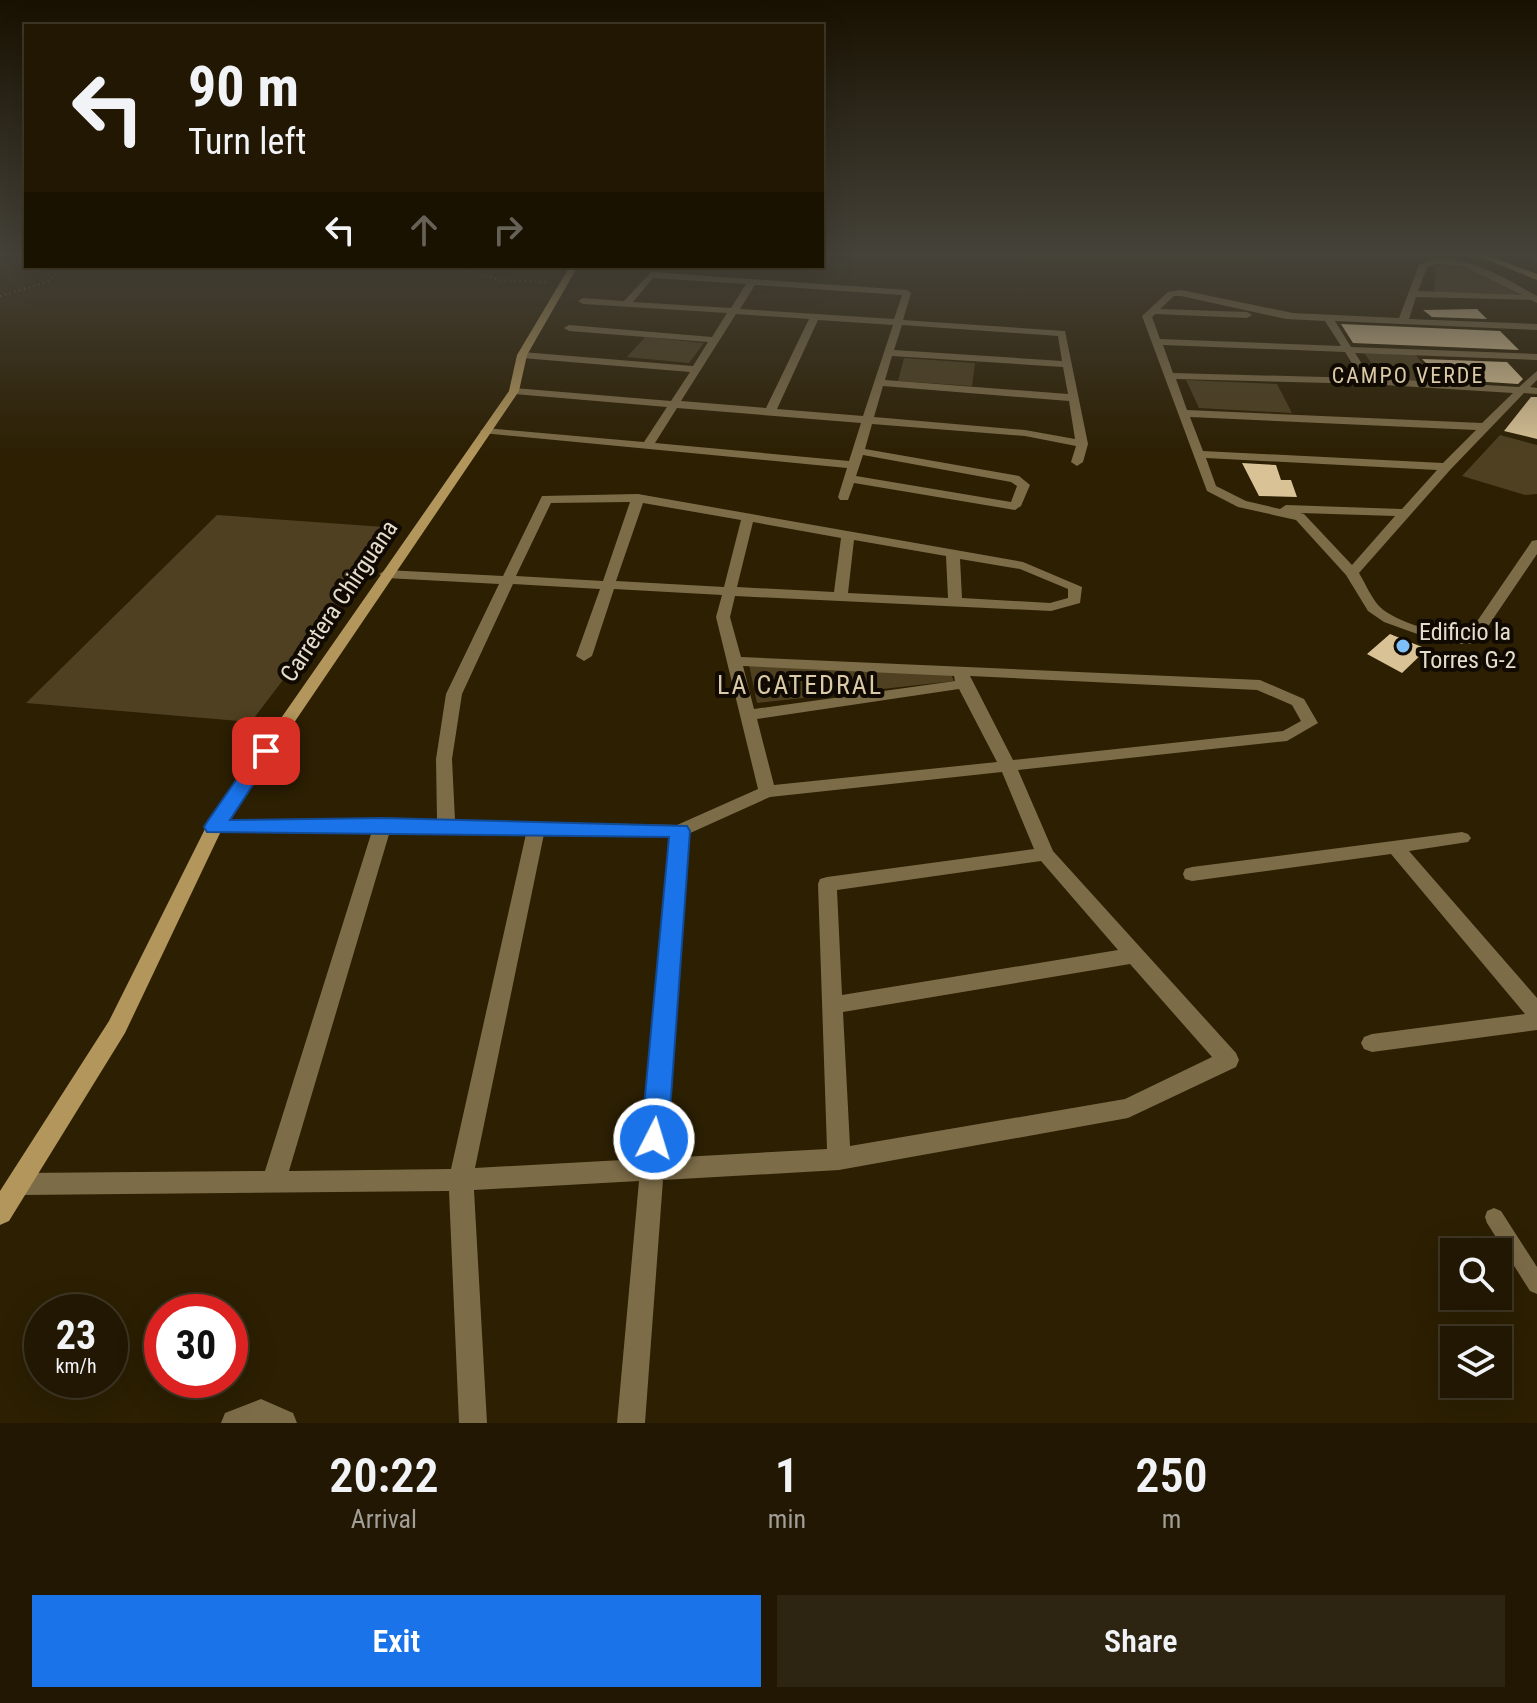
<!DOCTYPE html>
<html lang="en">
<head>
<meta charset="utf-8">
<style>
	body { margin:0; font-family:"Roboto Condensed",sans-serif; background:#2d2411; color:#f1f3f6; height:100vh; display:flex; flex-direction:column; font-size:30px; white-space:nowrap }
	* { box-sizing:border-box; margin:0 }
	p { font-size:26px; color:#a29f99 }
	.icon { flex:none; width:44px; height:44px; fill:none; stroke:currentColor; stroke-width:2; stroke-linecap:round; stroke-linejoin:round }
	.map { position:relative; height:1423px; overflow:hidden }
	.panel { display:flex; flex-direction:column; background:#211702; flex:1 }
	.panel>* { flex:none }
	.hud { position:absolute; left:24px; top:24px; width:800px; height:244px; border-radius:0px; box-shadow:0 8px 32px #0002,0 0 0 2px #3e3624; background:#211702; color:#f1f3f6; overflow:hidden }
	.tools { position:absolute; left:1440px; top:1238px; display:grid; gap:16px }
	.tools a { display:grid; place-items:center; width:72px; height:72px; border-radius:0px; background:#211702; box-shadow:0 8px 32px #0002,0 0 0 2px #3e3624; font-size:40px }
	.speed { position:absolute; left:24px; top:1294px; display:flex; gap:16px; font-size:40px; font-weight:700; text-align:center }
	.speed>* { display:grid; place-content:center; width:104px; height:104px; border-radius:50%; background:#211702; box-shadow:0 8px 32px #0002,0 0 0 2px #3e3624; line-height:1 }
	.speed small { font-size:20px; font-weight:400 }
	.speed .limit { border:12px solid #d22; background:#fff; color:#111 }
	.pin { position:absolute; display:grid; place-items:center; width:68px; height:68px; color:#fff; margin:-34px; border-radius:16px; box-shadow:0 4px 12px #0006 }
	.me { position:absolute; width:88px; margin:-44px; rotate:5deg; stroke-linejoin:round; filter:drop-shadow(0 0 6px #0008) }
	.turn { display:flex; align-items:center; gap:28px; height:168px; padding:0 32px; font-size:36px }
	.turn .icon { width:104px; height:104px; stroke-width:2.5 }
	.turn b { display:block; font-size:56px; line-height:68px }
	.lanes { display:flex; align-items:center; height:76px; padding:0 32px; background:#0003; justify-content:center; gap:40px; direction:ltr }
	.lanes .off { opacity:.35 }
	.eta { display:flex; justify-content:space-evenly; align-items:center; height:136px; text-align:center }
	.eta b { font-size:48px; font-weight:600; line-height:56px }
	.cta { display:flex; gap:16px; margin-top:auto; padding:16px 32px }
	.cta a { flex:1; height:92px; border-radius:0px; background:#1a73e8; color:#fff; font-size:32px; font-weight:600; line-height:92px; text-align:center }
	.cta a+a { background:#2d2411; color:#f1f3f6 }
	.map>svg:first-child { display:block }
	.green { fill:#4e4020 }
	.building { fill:#d9c396 }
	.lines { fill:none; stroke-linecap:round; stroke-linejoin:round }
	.path { stroke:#80755e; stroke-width:2; stroke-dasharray:1 4; stroke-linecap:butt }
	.lane { fill:#7d6c48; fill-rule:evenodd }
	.street { fill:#7d6c48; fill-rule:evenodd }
	.secondary { fill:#b2965b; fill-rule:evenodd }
	.route { fill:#1a73e8; stroke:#114b97; stroke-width:2 }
	.poi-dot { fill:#7ebef9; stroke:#100a02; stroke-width:3 }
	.labels { text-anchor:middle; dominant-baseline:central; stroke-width:8; stroke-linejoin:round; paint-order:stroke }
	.far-neighbourhood-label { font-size:22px; letter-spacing:2px; fill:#dacaa8; stroke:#100a02 }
	.street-label { font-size:24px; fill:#e5ddcc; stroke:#100a02 }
	.poi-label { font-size:24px; fill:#e5ddcc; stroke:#100a02; text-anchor:start }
	.neighbourhood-label { font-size:26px; letter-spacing:2px; fill:#dacaa8; stroke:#100a02 }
</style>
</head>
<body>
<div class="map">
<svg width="1537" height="1423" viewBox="0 0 1537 1423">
	<rect width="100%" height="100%" fill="#2c1f02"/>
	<path class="green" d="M1441 265 1470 269 1523 296 1434 292 1436 267Z
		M645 337 704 343 689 363 627 357Z
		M1364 353 1416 355 1435 382 1383 379Z
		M904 358 975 363 972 386 898 381Z
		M1186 380 1277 384 1292 413 1199 408Z
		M1500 435 1537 445V494L1525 495 1462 476Z
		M217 515 399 528 251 722 26 703Z
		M749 665 950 672 954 681 757 703Z"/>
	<path class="building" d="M1477 309 1487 319 1432 317 1423 310Z
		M1341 324 1500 331 1519 350 1353 343Z
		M1422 359 1507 362 1523 379 1518 384 1442 379Z
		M1531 397H1537V439L1504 431Z
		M1242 463 1276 465 1281 480H1291L1297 497 1259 496Z
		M1390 634 1427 649 1402 673 1367 654Z"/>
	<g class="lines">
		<path class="path" d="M457 266 499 280 548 282
			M0 296 47 282 67 266"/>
		<path class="lane" d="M1494 1208 1501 1211 1537 1267V1294L1530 1291 1487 1223 1485 1217 1487 1211Z"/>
		<path class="street" d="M1525 255H1537V261Z
			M1437 259C1475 259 1505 278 1537 296V303L1531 300 1416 297 1409 319 1537 324V330L1335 321 1351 347 1537 354V360L1355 353 1371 378 1519 387 1537 371V380L1530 387 1537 388V394L1524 393 1450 470 1359 573C1365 583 1371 597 1379 606 1396 623 1443 635 1467 636L1532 541 1537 540V554L1476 644H1445L1384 622 1368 611 1346 575 1296 520 1238 507 1207 491 1142 316 1168 292 1181 290 1293 313 1399 318 1419 265ZM1438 264 1465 267 1522 295 1418 291 1427 267ZM1174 296H1181L1286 319 1325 321 1341 346 1160 339 1152 317 1155 314 1247 318 1252 315 1247 312 1160 309ZM1163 345 1345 352 1361 378 1173 373ZM1176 379 1368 384 1513 393 1482 423 1187 410ZM1190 417 1476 430 1443 463 1203 451ZM1206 458 1437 470 1402 509 1286 505 1280 509 1246 501 1216 486ZM1300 513 1395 516 1352 565 1304 514Z
			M651 272 907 290 911 293 903 320 1065 331 1088 444 1083 462 1077 466 1071 462 1076 446 1025 436 872 424 865 449 1019 476 1030 485 1021 506 1015 510 854 483 848 500H840L838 497 847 468 482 433 480 431 486 428 644 442 667 407 514 394 509 391 514 388 671 401 690 372 522 358 517 355 522 352 693 366 708 342 569 331 564 328 569 325 712 337 727 313 583 304 578 301 583 298 624 301ZM653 278 746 284 731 308 633 302ZM755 285 902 295 894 319 740 309ZM736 314 809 319 766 408 681 401ZM818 320 893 325 863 416 777 409ZM902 325 1058 336 1062 361 894 350ZM892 356 1063 367 1068 394 885 380ZM883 386 1069 401 1075 439 1025 430 874 417ZM677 408 861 423 849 461 655 443ZM863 455 1011 482 1017 486 1011 502 856 476Z
			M638 494 1023 562 1082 587 1080 603 1051 611 735 596 730 617 741 657 1260 680 1304 699 1318 723 1287 741 1018 770 1053 851 1236 1053 1239 1060 1236 1067 1128 1118 839 1170 663 1180 645 1423H617L639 1181 474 1190 487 1423H459L449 1191 21 1195 13 1192 9 1184 13 1176 21 1173 265 1171 372 831 214 833 208 831 205 827 208 823 214 821 437 820 436 759 446 694 499 584 386 578 379 574 386 570 503 576 542 496ZM630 502 603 581 516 576 551 503ZM643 503 741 520 724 587 616 581ZM753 522 841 538 834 592 737 587ZM854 540 946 556 948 598 848 593ZM960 559 1020 569 1068 589V598L1050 603 962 598ZM513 584 600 589 576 656 584 661 592 656 614 589 722 595 716 617 758 789 677 825 455 820 452 759 462 694ZM743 666 954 676 955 681 754 709ZM970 676 1257 690 1292 705 1301 721 1283 731 1013 760ZM959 689 997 762 774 785 757 719ZM1002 772 1034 849 827 877 820 879 818 884 827 1149 664 1158 688 834 770 797ZM390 831 526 834 451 1169 289 1171ZM544 834 669 837 641 1159 475 1168ZM1041 861 1118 950 842 995 837 890ZM1130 964 1212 1057 1125 1099 850 1146 843 1012Z
			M1462 832 1468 834 1471 838 1468 842 1409 851 1537 998V1030L1372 1052 1364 1049 1361 1043 1364 1037 1372 1034 1525 1014 1391 854 1192 881 1185 879 1183 874 1185 869 1192 867Z
			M261 1399 293 1413 297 1423H221L225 1413Z"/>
		<path class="secondary" d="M1475 255H1486L1537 274V280Z
			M570 266H578L527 355 519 391 222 829 125 1033 9 1221 0 1225V1191L109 1021 208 823 509 391 517 355Z"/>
	</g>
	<linearGradient id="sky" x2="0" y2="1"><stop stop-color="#181101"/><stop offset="0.56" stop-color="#454239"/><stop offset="1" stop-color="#454239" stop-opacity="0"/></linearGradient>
	<rect width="1537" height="454" fill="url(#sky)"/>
	<path class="route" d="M266 745 275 751 230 820 383 818 687 826 690 831 668 1139 664 1147 654 1150 645 1147 641 1139 669 837 207 832 204 827 207 822 259 747Z"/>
	<circle class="poi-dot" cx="1403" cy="646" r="8"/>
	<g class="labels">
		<g class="far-neighbourhood-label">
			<text x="1408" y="375">CAMPO VERDE</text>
		</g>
		<g class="street-label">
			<text transform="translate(339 601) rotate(-56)">Carretera Chirguana</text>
		</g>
		<g class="poi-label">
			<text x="1419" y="632">Edificio la<tspan x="1419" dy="28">Torres G-2</tspan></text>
		</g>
		<g class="neighbourhood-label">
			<text x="800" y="685">LA CATEDRAL</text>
		</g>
	</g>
</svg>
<div class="tools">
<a><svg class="icon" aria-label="search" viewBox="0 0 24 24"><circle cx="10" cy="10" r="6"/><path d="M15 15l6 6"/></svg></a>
<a><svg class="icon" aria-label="layers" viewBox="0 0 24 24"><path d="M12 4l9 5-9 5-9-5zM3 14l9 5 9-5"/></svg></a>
</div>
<div class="speed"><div>23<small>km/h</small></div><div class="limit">30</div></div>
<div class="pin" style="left:266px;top:751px;background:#d93025"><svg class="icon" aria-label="arrive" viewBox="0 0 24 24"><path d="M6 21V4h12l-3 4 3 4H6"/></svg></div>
<svg class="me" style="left:654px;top:1139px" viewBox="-20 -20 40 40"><circle r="17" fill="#1a73e8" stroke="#fff" stroke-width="3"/><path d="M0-11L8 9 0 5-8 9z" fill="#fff"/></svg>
<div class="hud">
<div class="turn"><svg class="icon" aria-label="left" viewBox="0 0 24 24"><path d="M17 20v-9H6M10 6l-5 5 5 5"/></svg><div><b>90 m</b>Turn left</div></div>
<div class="lanes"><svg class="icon" aria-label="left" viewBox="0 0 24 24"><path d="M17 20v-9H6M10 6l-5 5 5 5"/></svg><svg class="icon off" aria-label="ahead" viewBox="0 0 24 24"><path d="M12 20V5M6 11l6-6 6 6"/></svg><svg class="icon off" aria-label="right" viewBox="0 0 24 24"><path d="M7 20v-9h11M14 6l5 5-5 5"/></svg></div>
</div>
</div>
<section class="panel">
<div class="eta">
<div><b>20:22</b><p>Arrival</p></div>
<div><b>1</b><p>min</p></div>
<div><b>250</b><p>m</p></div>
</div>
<div class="cta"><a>Exit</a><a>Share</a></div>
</section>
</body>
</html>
